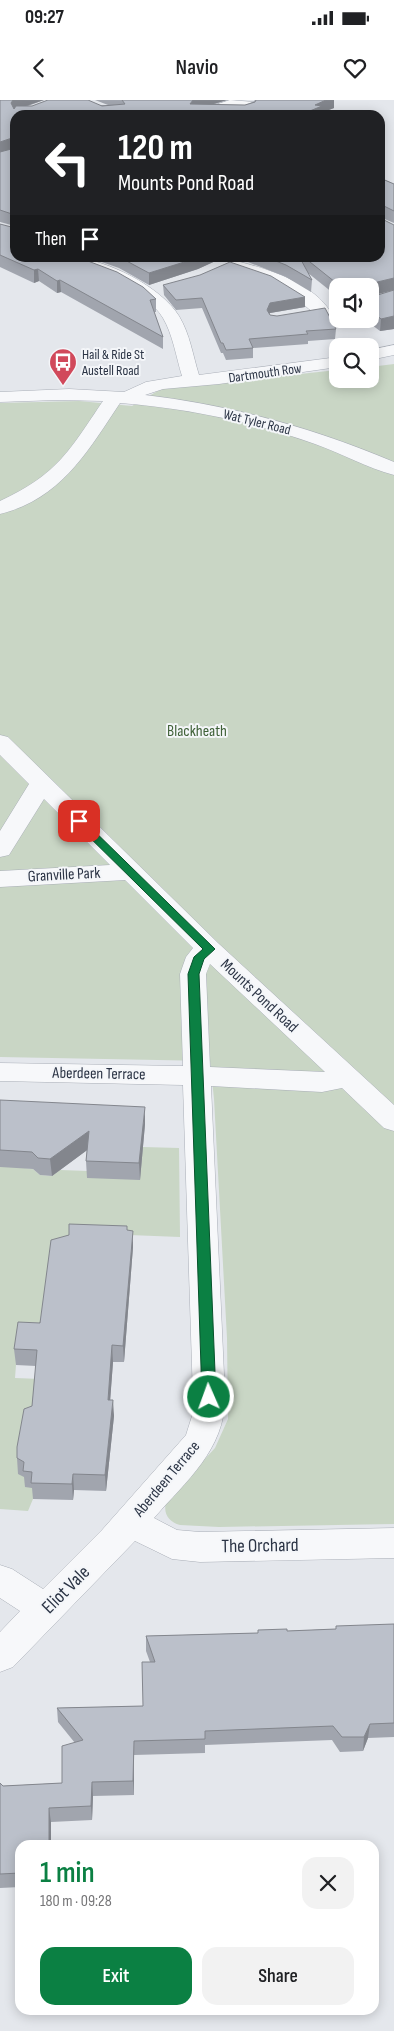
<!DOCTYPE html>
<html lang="en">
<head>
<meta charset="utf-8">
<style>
	body { margin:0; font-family:"Sofia Sans Condensed",sans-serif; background:#f2f2f2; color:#202124; height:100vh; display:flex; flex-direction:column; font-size:19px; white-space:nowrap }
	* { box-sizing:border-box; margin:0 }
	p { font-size:16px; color:#757577 }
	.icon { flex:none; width:28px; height:28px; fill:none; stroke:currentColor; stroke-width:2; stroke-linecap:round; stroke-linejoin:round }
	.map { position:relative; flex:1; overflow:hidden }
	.side { position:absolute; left:15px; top:1740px; width:364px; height:175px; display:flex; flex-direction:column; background:#fff; border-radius:15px; box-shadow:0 2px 12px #0003 }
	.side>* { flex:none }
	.banner { position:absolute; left:10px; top:10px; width:375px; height:152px; border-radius:15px; box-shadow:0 2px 12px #0003; background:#202124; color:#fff; overflow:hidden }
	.tools { position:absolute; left:329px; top:178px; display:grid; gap:10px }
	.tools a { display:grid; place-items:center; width:50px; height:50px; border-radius:10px; background:#fff; box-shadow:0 2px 12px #0003; font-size:25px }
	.pin { position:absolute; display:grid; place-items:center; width:42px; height:42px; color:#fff; margin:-21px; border-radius:10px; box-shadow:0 2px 8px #0006 }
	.me { position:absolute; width:55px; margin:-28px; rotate:358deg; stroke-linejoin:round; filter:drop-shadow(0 0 4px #0008) }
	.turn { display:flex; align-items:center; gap:18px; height:105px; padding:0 25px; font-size:22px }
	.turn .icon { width:65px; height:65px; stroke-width:2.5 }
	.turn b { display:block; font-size:35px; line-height:42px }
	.then { display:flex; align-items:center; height:48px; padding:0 25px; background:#0003; gap:10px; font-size:19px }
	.round { display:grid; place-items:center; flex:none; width:52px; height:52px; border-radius:15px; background:#f2f2f2 }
	.summary { display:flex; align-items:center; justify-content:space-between; height:85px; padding:0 25px }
	h1 { font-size:30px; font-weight:600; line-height:38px; color:#0b8043 }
	.primary-button { display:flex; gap:10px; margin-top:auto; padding:10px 25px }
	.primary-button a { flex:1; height:58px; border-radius:15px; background:#0b8043; color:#fff; font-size:20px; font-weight:600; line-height:58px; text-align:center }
	.primary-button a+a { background:#f2f2f2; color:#202124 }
	.status { display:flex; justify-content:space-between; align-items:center; height:35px; padding:0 25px; background:#fff; direction:ltr }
	.status svg { height:14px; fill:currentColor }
	header { display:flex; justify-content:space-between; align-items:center; height:65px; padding:0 25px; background:#fff; font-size:22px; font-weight:600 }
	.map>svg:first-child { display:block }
	.green { fill:#c9d6c5 }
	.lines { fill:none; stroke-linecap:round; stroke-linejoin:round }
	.minor-casing { stroke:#a9aeb7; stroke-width:1 }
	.minor { fill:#f7f8fa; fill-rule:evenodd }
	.wall { fill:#a1a5ae; fill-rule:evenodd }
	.shaded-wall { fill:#83868d }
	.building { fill:#bbc0ca; stroke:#83868d }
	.route { fill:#0b8043; stroke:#07532c }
	.labels { text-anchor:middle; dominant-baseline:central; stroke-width:4; stroke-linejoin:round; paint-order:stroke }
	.far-poi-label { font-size:14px; fill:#2b3445; stroke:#f4f6f9; text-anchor:start }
	.far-street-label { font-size:14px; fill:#2b3445; stroke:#f4f6f9 }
	.park-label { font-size:16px; fill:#3f6138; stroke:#f4f6f9 }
	.street-label { font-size:16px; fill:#2b3445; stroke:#f4f6f9 }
	.near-street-label { font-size:19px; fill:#2b3445; stroke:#f4f6f9 }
</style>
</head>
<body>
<div class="status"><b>09:27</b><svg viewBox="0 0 49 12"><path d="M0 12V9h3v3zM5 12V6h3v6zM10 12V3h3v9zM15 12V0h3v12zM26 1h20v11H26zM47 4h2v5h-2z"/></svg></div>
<header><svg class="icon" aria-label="back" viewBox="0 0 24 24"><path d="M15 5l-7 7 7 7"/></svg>Navio<svg class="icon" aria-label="heart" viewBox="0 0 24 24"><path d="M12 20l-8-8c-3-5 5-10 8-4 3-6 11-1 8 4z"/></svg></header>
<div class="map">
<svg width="394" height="1931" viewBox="0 0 394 1931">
	<rect width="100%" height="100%" fill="#e4e7ec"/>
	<path class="green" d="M394 264V1424L219 1427 180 1425C168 1422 162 1412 167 1400L215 1348 228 1319 227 1238 214 999 210 961 0 957V303L79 301 132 306 161 289 337 270 338 279H370V267Z
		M143 1047 179 1048 180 1137 79 1133 41 1239 16 1265 15 1278 41 1279 26 1378 34 1388 33 1399 28 1411 0 1409V1065L33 1069 40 1075 52 1076 60 1070 88 1071Z"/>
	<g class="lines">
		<g class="minor-casing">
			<path id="minor" d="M230 0 254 2 257 8C249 18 232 15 220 15L222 12 235 8 213 15H192L194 12Z
				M62 158C97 153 161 186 179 216 190 234 193 256 199 275L338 257V267L219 284 163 289 145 295C231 305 314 328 394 362V375C367 368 341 353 315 344 253 322 186 308 120 303 88 351 61 399 0 414V401C58 374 69 351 103 301L57 300 0 302V292L69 289 124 292 146 282 182 276C176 257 173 235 163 218 145 188 95 174 64 161Z
				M236 161C268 169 311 182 330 211L328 215C315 218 308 207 298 200 278 184 254 177 230 169L228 166 230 163Z
				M394 245V255L370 260V250Z
				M0 635 8 637 218 843 394 1005V1031L384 1028 342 988 322 992 211 986 225 1297C225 1350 186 1381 154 1418L177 1430 200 1432 394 1428V1458L200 1462 172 1459 135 1441 13 1567 0 1572V1532L20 1511 0 1498V1465L12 1469 43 1489 102 1430 186 1335 192 1316 193 1297 183 985 0 981V963L183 966 180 874 186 857 193 848 125 780 0 787V771L110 765 44 699 9 755 0 757V731L29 684 0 655ZM210 864 325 972 210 967 206 874Z"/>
		</g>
		<use href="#minor" class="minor"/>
	</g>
	<path class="wall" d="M0 0H44L28 6 108 5 95 0H227L212 5H245L255 1 254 0H253H334V8L321 13V15H15V126L0 122Z
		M380 78 394 84V123L380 117Z
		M0 124 156 199V212H154L163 237V249L61 192 57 193 39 181 34 183 0 167Z
		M394 125V229L380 231 364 219H370V186H338V197L308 173 312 180 311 192 286 177 243 160 242 158H380ZM394 190 371 197 370 196Z
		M84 158H222L198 169 149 185 119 168 96 160Z
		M163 185 305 197V207L270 213 269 214 270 215 336 229 335 239 308 241V244L253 248V258L226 260 223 253H221L202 208 176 210 164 195Z
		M0 1000 145 1024 140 1080 87 1078 86 1061 87 1050 52 1076 40 1075 33 1069 0 1067Z
		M128 1130 133 1147 124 1262H113L110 1300 114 1316 106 1391 74 1390 73 1400 33 1399 32 1388 25 1387 24 1377 18 1374 17 1358 32 1306 36 1266 16 1265 14 1249Z
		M394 1524V1637L368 1638 363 1651 340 1652 332 1640 205 1645V1653L134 1655V1695L93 1696 92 1720 51 1722 20 1745V1787L0 1788V1683L3 1686 62 1683 75 1643 58 1622 57 1608 143 1606 150 1562 146 1551V1536L258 1533 287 1531 336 1529Z"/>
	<path class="shaded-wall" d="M13 0H44L14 10 11 3Z
		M193 0H227L193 10 190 4Z
		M326 0H334V8L321 13V15H305V13L315 5Z
		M15 37V49L0 53V42Z
		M197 158H222L198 169 149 185V173Z
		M38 169 39 181 34 183V170Z
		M394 178V190L370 196V186H369V184Z
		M60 180 61 192 57 193V181Z
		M305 197V207L270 213 266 220 267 210 270 203Z
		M394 216V229L380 231 381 219Z
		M145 1007V1024L140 1080 139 1063Z
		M89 1031 90 1048 52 1076 50 1059Z
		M133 1131V1147L124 1262 123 1246Z
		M112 1245 113 1262 109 1316 108 1300Z
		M113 1300 114 1316 106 1391 105 1375Z
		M73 1374 74 1390 73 1400 72 1384Z
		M370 1624 368 1638 363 1651 364 1637Z
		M134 1641V1695L133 1681Z
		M92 1682 93 1696 92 1720 91 1706Z
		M49 1708 51 1722V1745H49Z"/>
	<path class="building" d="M0 0H13L11 3 14 9 16 6H32L48 0H88L102 6 125 4 122 0H193L190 4 245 5 255 2 256 0H326L315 5 322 6 305 13 311 15H15V37L0 42Z
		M15 48V115L0 110V52Z
		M380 78 394 84V111L380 104Z
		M380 118 394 125V178L369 184V186H340L305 158H380Z
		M0 124 15 128V158H80L117 172 143 187 156 199 150 200 163 237 60 180 57 181 38 169 34 170 0 155Z
		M121 158H197L149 173Z
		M268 158H300L312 180 286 165Z
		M230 162 271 176 305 197 270 203 267 210 270 215 277 216 325 208 336 229 306 231 308 234 249 239 253 248 226 250 223 243H221L202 198 176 200 163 185 200 175Z
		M394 190V216L381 219 370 210V196L371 197Z
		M0 1000 145 1007 139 1063 86 1061 89 1031 50 1059 38 1058 32 1052 0 1050Z
		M69 1124 127 1126V1130L133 1131 123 1246 112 1245 108 1300H113L105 1375 73 1374 72 1384 31 1383 32 1372 23 1371 24 1362 17 1358V1347L24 1309 32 1306 37 1250 14 1249 18 1222 40 1223 51 1140 69 1135Z
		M394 1524V1623L370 1624 364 1637H342L333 1626 205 1631V1639L134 1641 133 1681 92 1682 91 1706 49 1708V1745H20V1773L0 1774V1683L3 1686 62 1683V1646L83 1640 57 1608 143 1606 142 1562H155L146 1536 258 1533V1530L287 1529V1531L336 1529V1526Z"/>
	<path class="route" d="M79 718 82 719 215 849 204 859 199 874 216 1297 214 1301 209 1303 204 1301 202 1297 188 874 194 857 203 849 75 723V719Z"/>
	<defs>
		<g id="bus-pin" transform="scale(1.4375)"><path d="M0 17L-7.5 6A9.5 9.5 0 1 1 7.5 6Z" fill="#d1495b" stroke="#f4f6f9"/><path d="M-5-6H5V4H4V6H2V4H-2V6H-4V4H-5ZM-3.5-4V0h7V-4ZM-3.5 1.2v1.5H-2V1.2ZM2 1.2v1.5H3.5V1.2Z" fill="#fff"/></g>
	</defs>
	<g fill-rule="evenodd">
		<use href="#bus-pin" x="63" y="262"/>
	</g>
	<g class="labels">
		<g class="far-poi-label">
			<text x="82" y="254">Hail &amp; Ride St<tspan x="82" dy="16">Austell Road</tspan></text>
		</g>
		<g class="far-street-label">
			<text transform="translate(265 273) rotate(-8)">Dartmouth Row</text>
			<text transform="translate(257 322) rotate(14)">Wat Tyler Road</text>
		</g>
		<g class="park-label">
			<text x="197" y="631">Blackheath</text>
		</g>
		<g class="street-label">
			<text transform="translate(64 775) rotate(-3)">Granville Park</text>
			<text transform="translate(259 896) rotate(43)">Mounts Pond Road</text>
			<text transform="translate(99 974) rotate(1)">Aberdeen Terrace</text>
			<text transform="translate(167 1379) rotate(-50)">Aberdeen Terrace</text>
		</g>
		<g class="near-street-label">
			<text transform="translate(260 1446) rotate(-1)">The Orchard</text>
			<text transform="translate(66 1490) rotate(-45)">Eliot Vale</text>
		</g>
	</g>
</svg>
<div class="tools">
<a><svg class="icon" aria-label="sound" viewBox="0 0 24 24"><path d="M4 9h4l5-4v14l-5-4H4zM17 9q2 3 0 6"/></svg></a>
<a><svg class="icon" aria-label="search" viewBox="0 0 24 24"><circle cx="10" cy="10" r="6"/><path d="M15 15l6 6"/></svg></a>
</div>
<div class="pin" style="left:79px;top:721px;background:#d93025"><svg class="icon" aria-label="arrive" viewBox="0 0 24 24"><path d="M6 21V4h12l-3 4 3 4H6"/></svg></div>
<svg class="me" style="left:209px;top:1297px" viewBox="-20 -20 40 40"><circle r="17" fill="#0b8043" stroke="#fff" stroke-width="3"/><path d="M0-11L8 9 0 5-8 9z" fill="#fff"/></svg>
<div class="banner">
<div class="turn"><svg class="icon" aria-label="left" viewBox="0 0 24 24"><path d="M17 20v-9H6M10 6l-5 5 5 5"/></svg><div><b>120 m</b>Mounts Pond Road</div></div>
<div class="then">Then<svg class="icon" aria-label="arrive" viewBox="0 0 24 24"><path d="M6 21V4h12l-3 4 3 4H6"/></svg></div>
</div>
<section class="side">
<div class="summary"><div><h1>1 min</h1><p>180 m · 09:28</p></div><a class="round"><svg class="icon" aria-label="close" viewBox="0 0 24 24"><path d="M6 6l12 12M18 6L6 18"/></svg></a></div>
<div class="primary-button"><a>Exit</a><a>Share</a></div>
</section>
</div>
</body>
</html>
